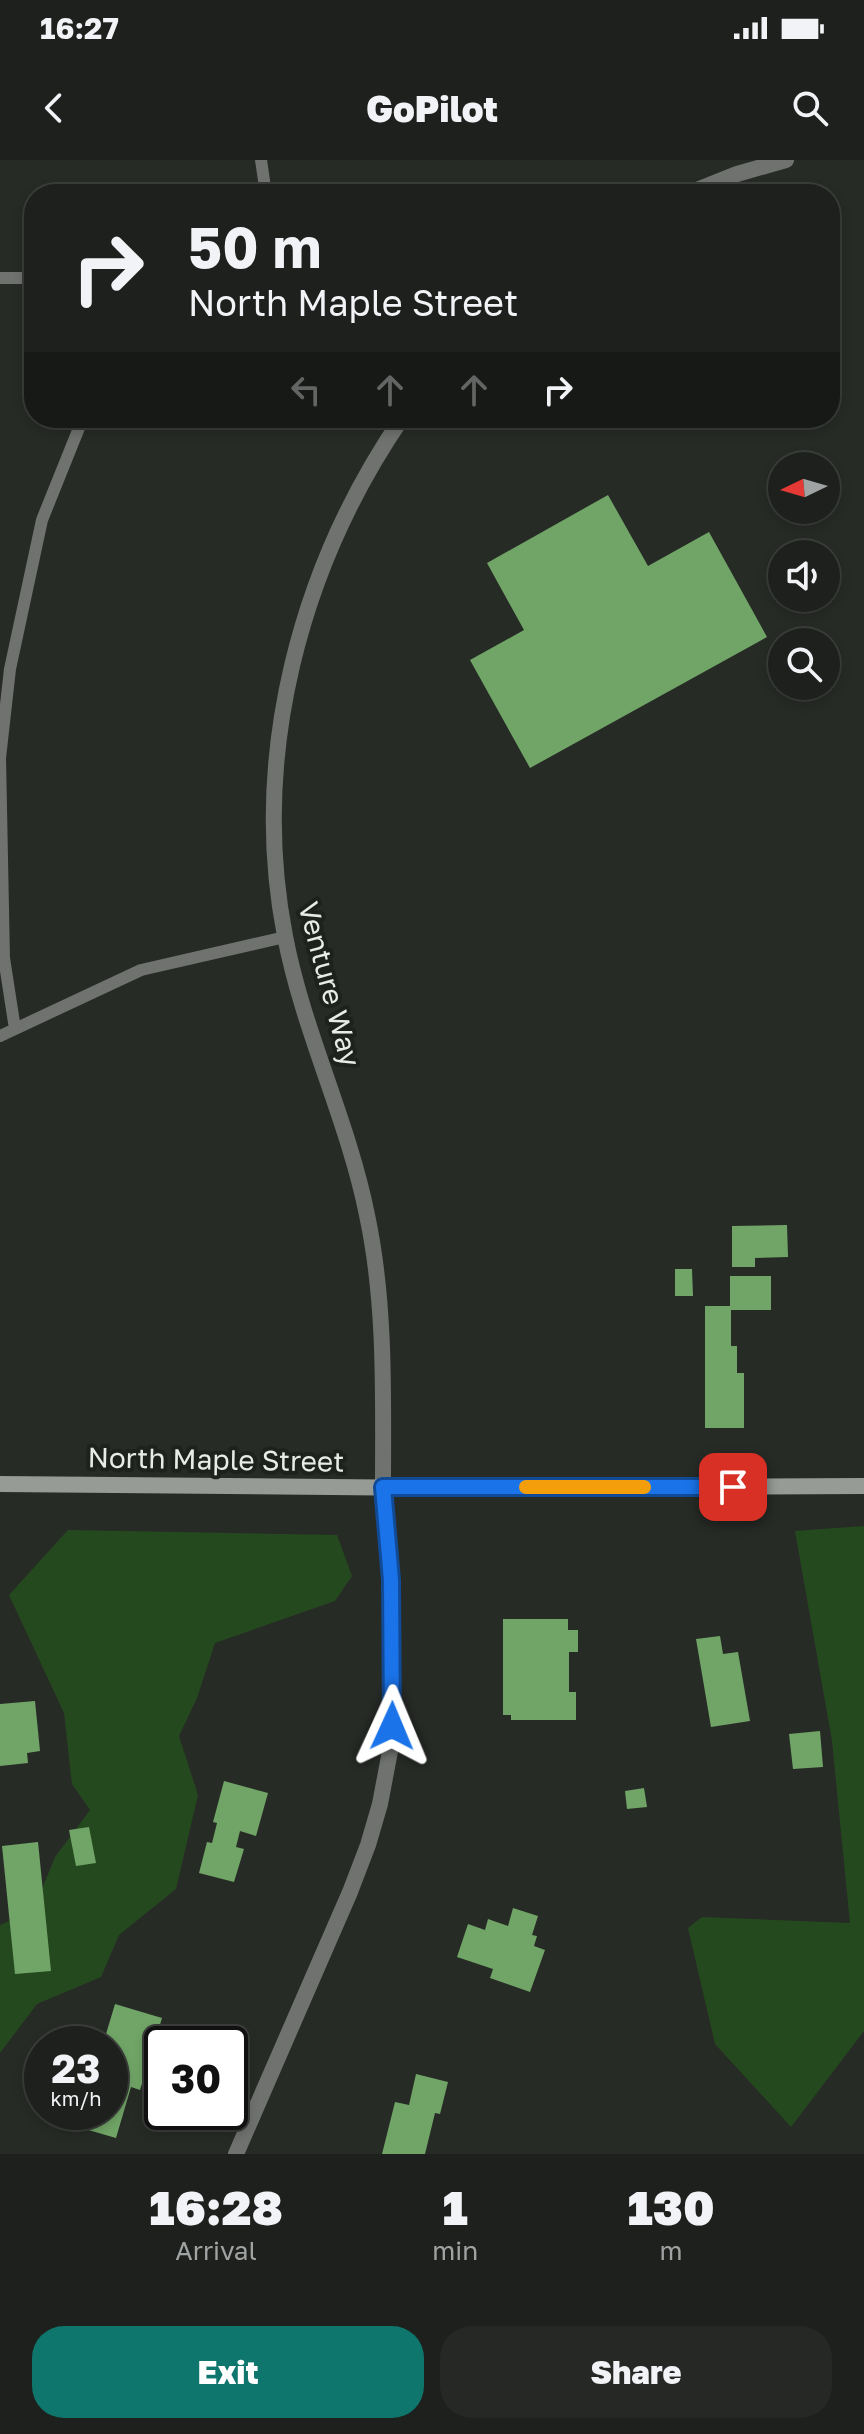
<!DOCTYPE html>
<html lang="en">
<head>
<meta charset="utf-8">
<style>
	body { margin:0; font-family:"Golos Text",sans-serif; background:#252825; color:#f1f3f6; height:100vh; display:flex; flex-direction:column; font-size:30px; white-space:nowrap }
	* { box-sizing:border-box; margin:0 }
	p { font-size:26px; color:#a0a3a3 }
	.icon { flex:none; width:44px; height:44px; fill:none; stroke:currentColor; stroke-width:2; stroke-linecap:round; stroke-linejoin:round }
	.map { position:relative; height:1994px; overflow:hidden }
	.panel { display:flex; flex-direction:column; background:#1d201c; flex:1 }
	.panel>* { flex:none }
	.guide { position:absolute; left:24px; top:24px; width:816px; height:244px; border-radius:32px; box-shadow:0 4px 12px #0003,0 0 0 2px #3b3e3b; background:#1d201c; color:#f1f3f6; overflow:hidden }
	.needle { width:52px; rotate:265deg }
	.tools { position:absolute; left:768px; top:292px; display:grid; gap:16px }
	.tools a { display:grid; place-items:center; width:72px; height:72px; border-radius:50%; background:#1d201c; box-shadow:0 4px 12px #0003,0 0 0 2px #3b3e3b; font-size:40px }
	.speed { position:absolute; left:24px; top:1866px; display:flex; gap:16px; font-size:40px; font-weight:700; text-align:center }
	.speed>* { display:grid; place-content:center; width:104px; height:104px; border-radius:50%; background:#1d201c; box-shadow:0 4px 12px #0003,0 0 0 2px #3b3e3b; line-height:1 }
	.speed small { font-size:20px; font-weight:400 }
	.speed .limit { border:4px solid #111; border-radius:12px; background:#fff; color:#111 }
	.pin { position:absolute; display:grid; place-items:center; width:68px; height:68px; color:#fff; margin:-34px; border-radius:16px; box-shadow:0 4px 12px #0006 }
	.me { position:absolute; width:88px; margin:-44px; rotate:1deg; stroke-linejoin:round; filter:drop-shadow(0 0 6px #0008) }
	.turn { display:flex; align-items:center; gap:28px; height:168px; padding:0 32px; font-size:36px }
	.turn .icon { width:104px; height:104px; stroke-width:2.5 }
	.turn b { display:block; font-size:56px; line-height:68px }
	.lanes { display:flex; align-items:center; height:76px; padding:0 32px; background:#0003; justify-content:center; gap:40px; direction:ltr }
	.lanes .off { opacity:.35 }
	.eta { display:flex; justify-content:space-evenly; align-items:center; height:136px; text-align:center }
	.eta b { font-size:48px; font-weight:800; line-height:56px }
	.primary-button { display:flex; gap:16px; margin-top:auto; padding:16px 32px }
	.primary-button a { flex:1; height:92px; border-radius:32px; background:#0f766e; color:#fff; font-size:32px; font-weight:800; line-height:92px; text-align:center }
	.primary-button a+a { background:#252825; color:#f1f3f6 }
	.status { display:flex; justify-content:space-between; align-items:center; height:56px; padding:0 40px; background:#1d201c; direction:ltr }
	.status svg { height:22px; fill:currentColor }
	header { display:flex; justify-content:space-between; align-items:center; height:104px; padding:0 32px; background:#1d201c; font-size:36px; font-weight:800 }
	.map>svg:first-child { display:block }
	.green { fill:#25491e }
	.building { fill:#71a567 }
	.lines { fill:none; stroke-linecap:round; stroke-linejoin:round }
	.service { stroke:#6f726f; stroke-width:12 }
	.minor { stroke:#6f726f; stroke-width:16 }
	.tertiary { stroke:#6f726f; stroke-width:16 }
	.secondary { stroke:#979b96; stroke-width:16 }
	.route-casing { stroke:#114b97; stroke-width:20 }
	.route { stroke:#1a73e8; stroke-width:14 }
	.slow { stroke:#f59e0b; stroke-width:14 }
	.labels { text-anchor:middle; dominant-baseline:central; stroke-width:8; stroke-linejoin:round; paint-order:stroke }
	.street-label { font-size:28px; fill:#e8ebe8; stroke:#1d221c }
</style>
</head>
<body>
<div class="status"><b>16:27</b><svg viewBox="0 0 49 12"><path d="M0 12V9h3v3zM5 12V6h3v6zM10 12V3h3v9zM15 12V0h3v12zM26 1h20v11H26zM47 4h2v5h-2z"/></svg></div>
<header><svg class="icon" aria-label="back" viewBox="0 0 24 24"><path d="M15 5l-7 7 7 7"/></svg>GoPilot<svg class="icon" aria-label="search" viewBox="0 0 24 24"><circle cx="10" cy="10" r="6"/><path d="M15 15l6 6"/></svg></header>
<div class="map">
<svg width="864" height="1994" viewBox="0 0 864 1994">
	<rect width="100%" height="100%" fill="#272b26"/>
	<path class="green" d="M864 1366V1871L791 1967 715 1884 688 1768 702 1757 850 1763 832 1581 795 1371Z
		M68 1370 337 1375 352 1416 335 1441 215 1483 197 1538 179 1576 198 1635 176 1729 119 1775 101 1817 37 1844 0 1893V1765L33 1751 55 1697 90 1650 72 1624 64 1553 9 1435Z"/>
	<path class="building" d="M608 335 648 406 709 372 767 477 530 608 470 500 524 470 487 403Z
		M787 1065 788 1097 755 1098V1107H732V1066Z
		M675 1109H692L693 1136H675Z
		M730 1116H771V1150H731V1186H737V1213H744V1268H705V1146H730Z
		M503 1459H568V1470H578V1492H569V1532H576V1560H511V1555H503Z
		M720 1476 723 1494 738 1492 750 1561 711 1567 696 1479Z
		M35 1541 40 1591 27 1593 28 1603 0 1606V1544Z
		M820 1571 823 1607 793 1609 789 1574Z
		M224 1621 268 1633 256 1676 240 1671 236 1687 244 1689 234 1722 199 1713 207 1682 212 1683 217 1663 213 1662Z
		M644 1628 647 1647 627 1649 625 1631Z
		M89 1667 96 1703 76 1706 69 1670Z
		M38 1682 51 1811 15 1814 2 1686Z
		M513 1748 538 1756 532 1775 537 1776 534 1786 545 1790 530 1832 490 1818 493 1809 457 1797 468 1764 485 1770 488 1759 508 1766Z
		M115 1844 162 1858 140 1930 131 1927 116 1978 78 1967 82 1952H110V1884H103Z
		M416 1914 448 1922 440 1954 435 1953 425 1994H382L395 1942 409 1945Z"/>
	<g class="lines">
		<path class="service" d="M261 0 266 34
			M0 118H34
			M15 869 4 798 0 598 10 509 42 360 83 258
			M0 876 141 810 285 777"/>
		<path class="minor" d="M236 1994 350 1732 368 1685 380 1644 391 1586 393 1546 391 1420 383 1327"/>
		<path class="tertiary" d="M687 34 737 14 786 0
			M383 1327C383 1237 386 1144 367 1055 348 960 303 871 285 776 250 596 300 407 402 258"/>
		<path class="secondary" d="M0 1324 432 1328 864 1326"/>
	</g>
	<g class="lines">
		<g class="route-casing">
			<path id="route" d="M392 1566 391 1420 383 1327H733"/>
		</g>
		<use href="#route" class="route"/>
		<path class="slow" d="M526 1327H644"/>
	</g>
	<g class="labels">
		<g class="street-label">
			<text transform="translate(330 824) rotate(75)">Venture Way</text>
			<text transform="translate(216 1299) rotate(1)">North Maple Street</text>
		</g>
	</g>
</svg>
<div class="tools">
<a><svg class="needle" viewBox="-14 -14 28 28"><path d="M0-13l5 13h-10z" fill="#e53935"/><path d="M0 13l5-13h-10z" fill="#a0a3a3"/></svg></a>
<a><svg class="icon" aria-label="sound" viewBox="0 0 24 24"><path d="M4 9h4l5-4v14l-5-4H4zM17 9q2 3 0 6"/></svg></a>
<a><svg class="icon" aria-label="search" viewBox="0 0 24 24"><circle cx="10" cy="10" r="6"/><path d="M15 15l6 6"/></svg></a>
</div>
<div class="speed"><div>23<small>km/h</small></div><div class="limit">30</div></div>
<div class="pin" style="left:733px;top:1327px;background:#d93025"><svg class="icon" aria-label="arrive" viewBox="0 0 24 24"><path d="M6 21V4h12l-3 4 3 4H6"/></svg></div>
<svg class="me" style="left:392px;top:1566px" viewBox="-20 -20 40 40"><path d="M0-17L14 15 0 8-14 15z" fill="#1a73e8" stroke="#fff" stroke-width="4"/></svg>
<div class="guide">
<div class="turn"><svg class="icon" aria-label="right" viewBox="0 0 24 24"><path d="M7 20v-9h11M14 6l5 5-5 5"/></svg><div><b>50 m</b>North Maple Street</div></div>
<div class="lanes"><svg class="icon off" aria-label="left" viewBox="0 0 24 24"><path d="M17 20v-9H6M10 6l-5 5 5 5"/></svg><svg class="icon off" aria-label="ahead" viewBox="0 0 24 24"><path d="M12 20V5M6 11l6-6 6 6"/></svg><svg class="icon off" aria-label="ahead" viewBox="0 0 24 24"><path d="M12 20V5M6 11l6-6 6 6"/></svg><svg class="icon" aria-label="right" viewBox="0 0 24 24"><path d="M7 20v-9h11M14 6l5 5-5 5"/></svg></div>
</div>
</div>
<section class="panel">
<div class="eta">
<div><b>16:28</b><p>Arrival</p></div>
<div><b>1</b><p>min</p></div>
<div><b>130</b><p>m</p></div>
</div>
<div class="primary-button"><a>Exit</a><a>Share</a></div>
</section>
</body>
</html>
